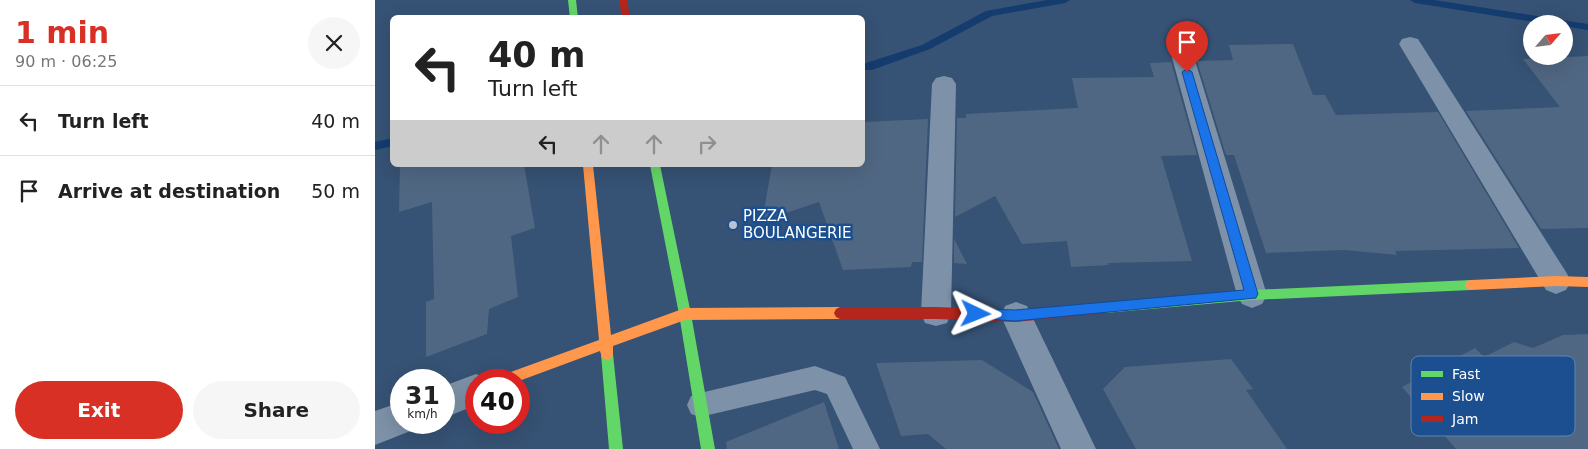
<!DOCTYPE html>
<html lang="en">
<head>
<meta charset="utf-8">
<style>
	body { margin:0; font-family:"DejaVu Sans",sans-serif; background:#f6f6f6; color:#222; height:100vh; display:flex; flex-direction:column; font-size:19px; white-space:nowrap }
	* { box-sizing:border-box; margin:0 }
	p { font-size:16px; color:#767676 }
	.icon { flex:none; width:28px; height:28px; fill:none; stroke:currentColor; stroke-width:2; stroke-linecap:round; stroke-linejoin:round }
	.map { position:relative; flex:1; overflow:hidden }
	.drawer { display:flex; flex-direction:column; background:#fff; width:375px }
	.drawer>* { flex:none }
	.hud { position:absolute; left:15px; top:15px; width:475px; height:152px; border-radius:8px; box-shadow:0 5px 20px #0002; background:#fff; color:#222; overflow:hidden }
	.needle { width:32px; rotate:62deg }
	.controls { position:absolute; left:1148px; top:15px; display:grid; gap:10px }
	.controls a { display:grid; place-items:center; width:50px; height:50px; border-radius:50%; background:#fff; box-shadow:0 5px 20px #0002; font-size:25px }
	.speed { position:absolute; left:15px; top:369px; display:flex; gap:10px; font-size:25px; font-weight:700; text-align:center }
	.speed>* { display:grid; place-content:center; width:65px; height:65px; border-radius:50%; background:#fff; box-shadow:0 5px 20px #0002; line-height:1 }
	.speed small { font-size:12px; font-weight:400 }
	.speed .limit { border:8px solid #d22; background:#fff; color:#111 }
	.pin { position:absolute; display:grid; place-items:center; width:42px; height:42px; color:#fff; margin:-51px -21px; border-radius:50% 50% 50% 0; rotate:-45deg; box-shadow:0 0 5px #0007 }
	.pin .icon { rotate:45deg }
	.me { position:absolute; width:55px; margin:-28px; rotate:92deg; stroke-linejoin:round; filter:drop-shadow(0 0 4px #0008) }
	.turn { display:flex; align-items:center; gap:18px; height:105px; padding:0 15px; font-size:22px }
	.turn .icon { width:65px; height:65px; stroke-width:2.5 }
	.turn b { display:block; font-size:35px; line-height:42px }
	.lanes { display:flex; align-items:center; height:48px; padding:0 15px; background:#0003; justify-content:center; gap:25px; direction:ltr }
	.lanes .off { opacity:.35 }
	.round { display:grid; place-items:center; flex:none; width:52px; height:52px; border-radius:26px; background:#f6f6f6 }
	.head { display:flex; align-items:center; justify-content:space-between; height:85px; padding:0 15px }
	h1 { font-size:30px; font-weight:800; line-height:38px; color:#d93025 }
	.button { display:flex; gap:10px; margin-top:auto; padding:10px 15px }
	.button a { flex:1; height:58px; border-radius:30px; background:#d93025; color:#fff; font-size:20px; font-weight:800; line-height:58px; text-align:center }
	.button a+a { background:#f6f6f6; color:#222 }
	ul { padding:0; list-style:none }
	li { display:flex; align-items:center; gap:15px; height:70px; padding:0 15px; border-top:1px solid #e0e0e0 }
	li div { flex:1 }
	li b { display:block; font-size:19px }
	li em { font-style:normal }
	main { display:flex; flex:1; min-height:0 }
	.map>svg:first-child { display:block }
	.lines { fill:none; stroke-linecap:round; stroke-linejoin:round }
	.stream { fill:#153c6e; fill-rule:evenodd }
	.building { fill:#506783 }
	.lane { fill:#7d92a8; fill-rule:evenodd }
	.street { fill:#7d92a8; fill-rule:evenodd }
	.fast { fill:#63d668; fill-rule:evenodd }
	.slow { fill:#ff974d; fill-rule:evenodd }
	.jam { fill:#b3261e; fill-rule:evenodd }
	.route { fill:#1a73e8; stroke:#114b97 }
	.poi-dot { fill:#b9c2ce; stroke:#1b4f8f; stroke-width:2 }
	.labels { text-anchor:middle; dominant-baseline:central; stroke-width:5; stroke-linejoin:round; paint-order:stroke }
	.poi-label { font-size:15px; fill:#fff; stroke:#1b4f8f; text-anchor:start }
	.key { fill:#1b4f8f; stroke:#5f84b1; stroke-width:1 }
	.key-label { font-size:14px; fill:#fff }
</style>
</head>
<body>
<main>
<section class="drawer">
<div class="head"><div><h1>1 min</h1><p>90 m · 06:25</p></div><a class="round"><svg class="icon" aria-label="close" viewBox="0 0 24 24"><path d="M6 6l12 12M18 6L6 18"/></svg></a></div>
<ul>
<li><svg class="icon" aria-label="left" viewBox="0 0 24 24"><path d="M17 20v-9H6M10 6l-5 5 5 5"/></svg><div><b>Turn left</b></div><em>40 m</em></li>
<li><svg class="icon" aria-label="arrive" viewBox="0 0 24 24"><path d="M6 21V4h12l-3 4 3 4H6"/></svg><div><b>Arrive at destination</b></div><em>50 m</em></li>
</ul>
<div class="button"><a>Exit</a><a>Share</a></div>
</section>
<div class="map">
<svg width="1213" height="449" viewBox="0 0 1213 449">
	<rect width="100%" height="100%" fill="#365274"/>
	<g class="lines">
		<path class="stream" d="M672 0H695L690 3 617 16 555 49 497 70H488V64L547 45 611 11Z
			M1035 0H1059L1213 24V30L1189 26V24H1172L1040 3Z
			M18 138V146L0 150V142Z"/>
	</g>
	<path class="building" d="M918 44 938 95H950L961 115 1063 112 1144 248 1020 251 1022 255 970 250 891 253 859 155H851L822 61 858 60 854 45Z
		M1213 56V228L1166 229 1091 111 1185 107 1148 59Z
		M796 62 822 155 786 156 817 261 733 263 734 265 696 267 692 241 647 244 620 196 580 217 582 118H591V114L703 108 697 78 779 77 775 63Z
		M553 119 547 262H537L536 267 468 270 444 202 387 221 397 165H488V122Z
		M25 165H149L160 228 136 236 143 297 114 309 112 334 51 357V302L59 299 57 202 24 212Z
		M579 239 592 264 579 263Z
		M1213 334V449H1081L1027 387 1100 348 1109 357 1139 342 1158 348 1188 335Z
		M856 359 878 389 871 390 912 449H761L728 389 750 367Z
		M607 360 658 392 684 449H571L553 434 526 436 501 363Z
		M449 402 464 449H352L351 442Z"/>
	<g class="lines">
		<path class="lane" d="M440 366 470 377 505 449H478L452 394 440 390 325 417 316 414 312 405 316 396 325 393Z"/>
		<path class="street" d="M1035 37 1043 39 1191 272 1196 281 1191 290 1181 294 1171 290 1024 44 1027 39Z
			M807 46 815 49 818 54 892 295 887 304 877 308 867 304 862 295 796 54 799 49Z
			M569 76 577 78 581 84 576 313 572 323 561 326 550 323 546 313 557 84 561 78Z
			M641 302 652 306 721 449H686L626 316 630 306Z
			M101 374 113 380H101V405L69 418V386Z
			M26 402V422H41L38 430 0 445V411Z"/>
		<path class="fast" d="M193 0H201L203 18H195Z
			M275 165H285L316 314 340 449H326L304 314Z
			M1096 280 1100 281 1102 285 1100 289 1096 290 877 300 730 313 726 312 724 308 726 304 730 303 877 290Z
			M232 348 237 350 238 354 248 449H234L226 354 227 350Z"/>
		<path class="slow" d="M208 165H218L236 335 310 308 465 307 469 309 471 313 469 317 465 319 310 320 238 346V354L237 358 232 360 227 358 225 351 144 381 123 380 125 376 224 340Z
			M1181 276 1213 277V287L1181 286 1096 290 1092 289 1090 285 1092 281 1096 280Z"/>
		<path class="jam" d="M244 0H252L255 18H247Z
			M730 303 734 304 736 308 734 312 730 313 641 322 561 319H465L461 317 459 313 461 309 465 307H561L641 310Z"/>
	</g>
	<path class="route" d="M812 69 817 72 883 294 881 298 640 321 596 318 595 314 596 310 601 309 640 310 869 290 807 72Z"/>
	<circle class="poi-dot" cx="358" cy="225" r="5"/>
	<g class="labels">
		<g class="poi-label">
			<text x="368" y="216">PIZZA<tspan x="368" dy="17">BOULANGERIE</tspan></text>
		</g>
	</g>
	<rect x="1036" y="356" width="164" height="80" rx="8" class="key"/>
	<rect x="1046" y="371" width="22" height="6" fill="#63d668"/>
	<rect x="1046" y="393" width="22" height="7" fill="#ff974d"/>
	<rect x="1046" y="416" width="22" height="6" fill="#b3261e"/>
	<g class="key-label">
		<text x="1077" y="379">Fast</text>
		<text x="1077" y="401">Slow</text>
		<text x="1077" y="424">Jam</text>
	</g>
</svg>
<div class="controls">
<a><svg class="needle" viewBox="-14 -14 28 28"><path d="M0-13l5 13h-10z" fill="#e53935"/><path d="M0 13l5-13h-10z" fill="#767676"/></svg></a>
</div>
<div class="speed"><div>31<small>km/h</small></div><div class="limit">40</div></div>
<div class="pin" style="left:812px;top:72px;background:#d93025"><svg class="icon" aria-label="arrive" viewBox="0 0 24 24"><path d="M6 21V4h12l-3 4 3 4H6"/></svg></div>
<svg class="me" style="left:601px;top:314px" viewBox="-20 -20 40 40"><path d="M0-17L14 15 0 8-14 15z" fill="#1a73e8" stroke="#fff" stroke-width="4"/></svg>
<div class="hud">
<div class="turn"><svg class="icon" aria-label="left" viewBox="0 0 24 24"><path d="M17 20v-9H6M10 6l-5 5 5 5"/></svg><div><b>40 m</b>Turn left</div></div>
<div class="lanes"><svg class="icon" aria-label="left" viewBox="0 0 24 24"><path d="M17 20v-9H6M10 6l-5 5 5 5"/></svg><svg class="icon off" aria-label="ahead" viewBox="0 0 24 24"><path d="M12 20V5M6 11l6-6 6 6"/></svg><svg class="icon off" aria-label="ahead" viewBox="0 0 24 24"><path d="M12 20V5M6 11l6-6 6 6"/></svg><svg class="icon off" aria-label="right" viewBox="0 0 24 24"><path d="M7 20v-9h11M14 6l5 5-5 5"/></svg></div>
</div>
</div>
</main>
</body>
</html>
